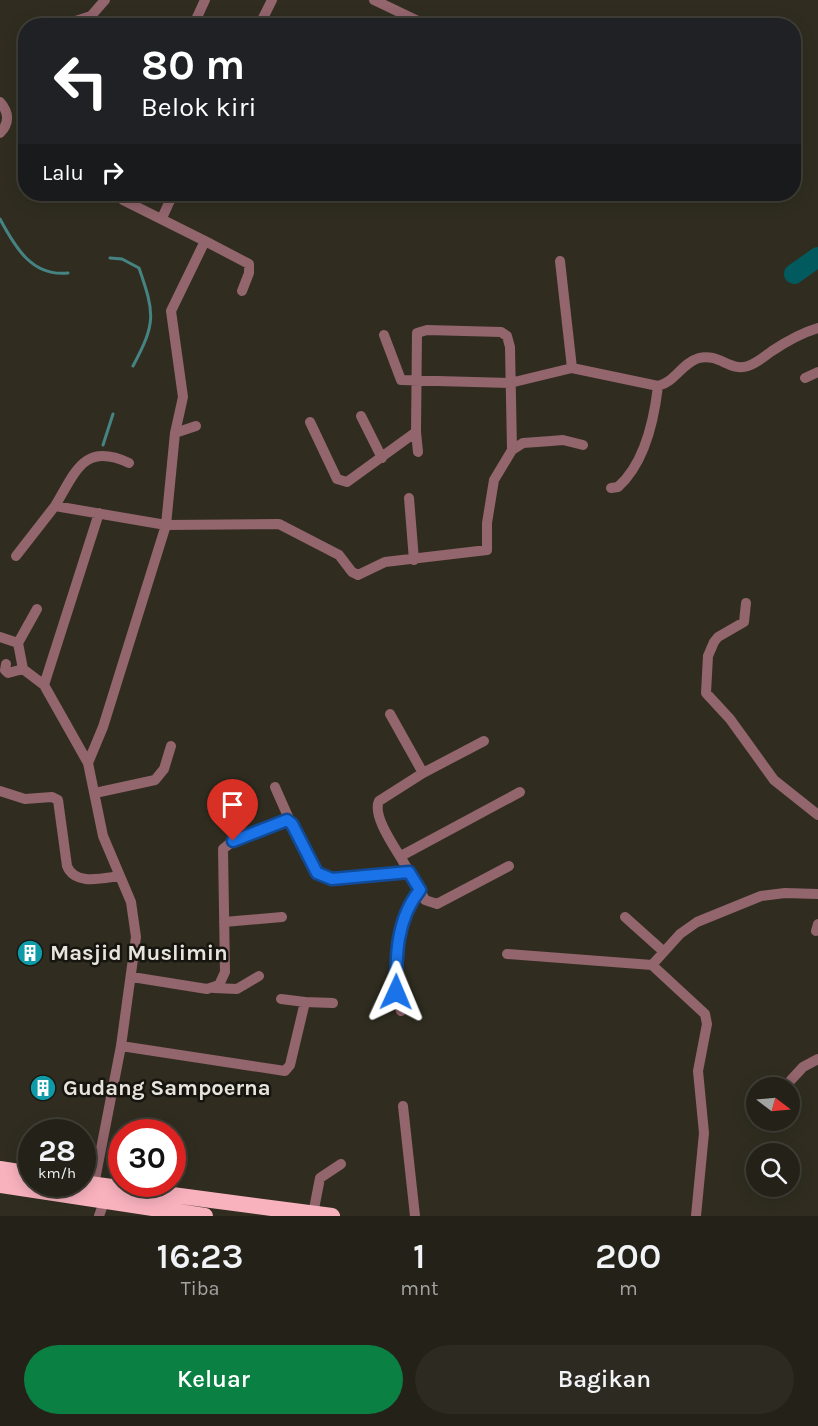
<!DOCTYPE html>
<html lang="id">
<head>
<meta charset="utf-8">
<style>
	body { margin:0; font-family:Karla,sans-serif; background:#2c2a21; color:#f1f3f6; height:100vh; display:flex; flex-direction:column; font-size:22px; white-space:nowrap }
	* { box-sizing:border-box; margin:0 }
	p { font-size:20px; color:#a3a4a2 }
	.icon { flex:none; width:33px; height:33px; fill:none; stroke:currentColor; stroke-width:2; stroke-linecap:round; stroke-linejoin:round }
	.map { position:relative; height:1216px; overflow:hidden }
	.sheet { display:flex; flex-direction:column; background:#242218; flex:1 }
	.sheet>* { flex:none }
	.hud { position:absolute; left:18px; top:18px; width:783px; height:183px; border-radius:24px; box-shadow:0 3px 15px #0003,0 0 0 2px #413f37; background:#202124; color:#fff; overflow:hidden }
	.needle { width:39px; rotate:106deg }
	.tools { position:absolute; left:746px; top:1077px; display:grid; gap:12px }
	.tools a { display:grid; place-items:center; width:54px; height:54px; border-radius:50%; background:#242218; box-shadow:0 3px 15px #0003,0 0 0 2px #413f37; font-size:30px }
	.speed { position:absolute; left:18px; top:1119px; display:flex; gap:12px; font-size:30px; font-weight:700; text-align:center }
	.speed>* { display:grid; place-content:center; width:78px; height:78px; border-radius:50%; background:#242218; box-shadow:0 3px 15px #0003,0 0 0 2px #413f37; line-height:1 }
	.speed small { font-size:15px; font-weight:400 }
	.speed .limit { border:9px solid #d22; background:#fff; color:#111 }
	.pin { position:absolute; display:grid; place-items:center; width:51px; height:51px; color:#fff; margin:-62px -26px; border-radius:50% 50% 50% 0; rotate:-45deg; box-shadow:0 0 6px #0007 }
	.pin .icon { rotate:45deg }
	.me { position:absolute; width:66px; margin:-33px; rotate:1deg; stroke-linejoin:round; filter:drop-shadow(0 0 4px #0008) }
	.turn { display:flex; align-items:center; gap:21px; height:126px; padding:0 24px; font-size:27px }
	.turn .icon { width:78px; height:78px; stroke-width:2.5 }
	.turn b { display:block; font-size:42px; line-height:51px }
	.then { display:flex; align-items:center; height:57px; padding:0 24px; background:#0003; gap:12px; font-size:22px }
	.eta { display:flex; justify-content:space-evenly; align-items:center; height:102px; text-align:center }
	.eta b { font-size:36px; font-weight:600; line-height:42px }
	.action { display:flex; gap:12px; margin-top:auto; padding:12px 24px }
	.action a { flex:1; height:69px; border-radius:36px; background:#0b8043; color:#fff; font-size:24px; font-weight:600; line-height:69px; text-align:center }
	.action a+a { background:#2c2a21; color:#f1f3f6 }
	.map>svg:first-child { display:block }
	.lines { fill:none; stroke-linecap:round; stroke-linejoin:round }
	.stream { stroke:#468484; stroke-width:3 }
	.river { stroke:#015b5e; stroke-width:20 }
	.minor { stroke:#93656d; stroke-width:10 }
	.trunk { stroke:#f8b2be; stroke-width:16 }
	.route-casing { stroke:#114b97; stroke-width:15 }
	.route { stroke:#1a73e8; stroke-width:10 }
	.labels { text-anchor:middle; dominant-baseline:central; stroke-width:5; stroke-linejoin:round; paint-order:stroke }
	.poi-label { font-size:22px; font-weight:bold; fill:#e6e4dc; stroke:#16150f; text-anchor:start }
</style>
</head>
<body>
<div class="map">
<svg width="818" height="1216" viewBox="0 0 818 1216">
	<rect width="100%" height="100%" fill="#302d20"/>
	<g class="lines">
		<path class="stream" d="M0 219C15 247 32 277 68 273
			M110 258 122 259 139 268C155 314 156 323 133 366
			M103 445 113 414"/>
		<path class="river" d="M794 274 818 257"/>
		<path class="minor" d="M374 0 418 21
			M262 20 272 0
			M60 26 91 16 105 0
			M193 26 205 0
			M0 102C9 112 10 123 0 133
			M162 218 173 194
			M205 241 249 264V273L242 291
			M560 261 572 368
			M384 335 401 380 510 383 572 368 658 386
			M805 378 818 372
			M361 416 382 458
			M310 422 337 479 347 482 416 432 417 333 427 330 501 332 507 336 510 347 512 450
			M416 432 418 452
			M175 433 196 426
			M611 488 618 487C645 463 654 421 658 386 675 382 682 363 699 358 719 353 730 372 748 366 757 363 765 356 772 351 787 341 801 333 818 328
			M409 498 414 560
			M55 506C76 471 84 442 129 463
			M16 556 55 506 166 525 279 524 339 555 352 572 358 575 385 562 487 550V523L494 480 512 450 523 443 551 441 563 440 583 445
			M746 603 744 622 718 637 714 642 708 656 706 693 730 719 774 780 818 815
			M0 637 18 643 23 669 44 685
			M18 643 37 609
			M6 664 5 670 8 673 23 669
			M390 714 423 773
			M88 763 44 685 99 513
			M275 787 290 821
			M0 791 25 799 52 797 58 800 67 866C75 886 103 878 120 876
			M95 793 155 780 164 769 171 746
			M401 856 520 792
			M409 872C401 855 371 818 379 801L423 773 484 741
			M420 890 425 900 437 904 509 866
			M625 917 663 951
			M224 922 282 917
			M816 931 818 924
			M507 954 652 965 705 1014 707 1024 698 1071 704 1133 696 1216
			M652 965 680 934 697 922 761 896 785 893 818 894
			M132 977 207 989 219 985 225 972 223 849 233 841 287 820 292 824 317 873 332 879 409 872 420 890C399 914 387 982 401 1011
			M214 988 237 989 259 976
			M281 999 305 1002
			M121 1046 285 1071 290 1065 305 1002 333 1003
			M791 1080 803 1067 818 1059
			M403 1106 415 1216
			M94 1185 121 1046 136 937 131 902 103 836 88 763 103 727 166 525 175 433 183 397 171 311 205 241 123 200 116 194
			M313 1214 320 1178 341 1164
			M99 1216 104 1202"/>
		<path class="trunk" d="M0 1169 32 1174
			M82 1183 332 1216
			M0 1185 205 1216"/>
	</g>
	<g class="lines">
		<g class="route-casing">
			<path id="route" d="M233 841 287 820 292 824 317 873 332 879 409 872 420 890C396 919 396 957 396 992"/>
		</g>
		<use href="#route" class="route"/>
	</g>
	<defs>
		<g id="building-disc" transform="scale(1.35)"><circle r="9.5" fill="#0f9aa8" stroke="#16150f"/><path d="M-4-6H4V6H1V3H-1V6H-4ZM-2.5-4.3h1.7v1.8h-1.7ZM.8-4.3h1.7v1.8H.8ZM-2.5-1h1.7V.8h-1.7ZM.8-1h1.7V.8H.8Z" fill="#fff"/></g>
	</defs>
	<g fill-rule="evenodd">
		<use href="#building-disc" x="30" y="953"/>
		<use href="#building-disc" x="43" y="1088"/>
	</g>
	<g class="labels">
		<g class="poi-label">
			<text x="50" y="953">Masjid Muslimin</text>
			<text x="63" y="1088">Gudang Sampoerna</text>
		</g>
	</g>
</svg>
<div class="tools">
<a><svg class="needle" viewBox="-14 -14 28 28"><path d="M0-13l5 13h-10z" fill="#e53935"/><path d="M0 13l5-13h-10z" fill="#a3a4a2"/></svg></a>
<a><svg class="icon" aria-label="search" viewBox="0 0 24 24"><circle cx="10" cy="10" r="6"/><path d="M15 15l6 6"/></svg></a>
</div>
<div class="speed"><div>28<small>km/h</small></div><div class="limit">30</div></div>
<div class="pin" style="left:233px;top:841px;background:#d93025"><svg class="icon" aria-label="arrive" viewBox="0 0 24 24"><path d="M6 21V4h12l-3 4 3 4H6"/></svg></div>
<svg class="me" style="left:396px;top:992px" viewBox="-20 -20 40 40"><path d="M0-17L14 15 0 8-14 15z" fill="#1a73e8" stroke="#fff" stroke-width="4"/></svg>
<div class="hud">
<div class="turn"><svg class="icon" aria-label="left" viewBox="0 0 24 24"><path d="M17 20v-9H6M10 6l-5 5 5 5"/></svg><div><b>80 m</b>Belok kiri</div></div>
<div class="then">Lalu<svg class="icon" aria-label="right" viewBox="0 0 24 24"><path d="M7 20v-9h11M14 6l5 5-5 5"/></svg></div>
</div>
</div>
<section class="sheet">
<div class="eta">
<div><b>16:23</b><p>Tiba</p></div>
<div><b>1</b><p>mnt</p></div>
<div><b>200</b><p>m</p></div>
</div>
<div class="action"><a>Keluar</a><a>Bagikan</a></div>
</section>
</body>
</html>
